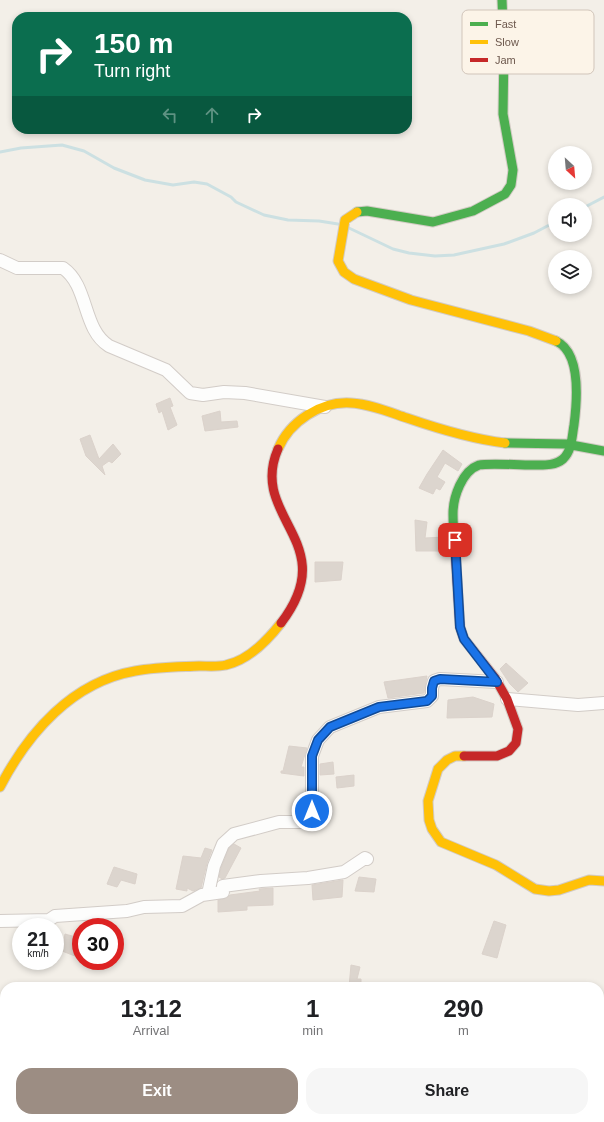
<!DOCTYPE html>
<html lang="en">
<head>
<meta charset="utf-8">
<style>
	body { margin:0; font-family:Helvetica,sans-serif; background:#f6f6f6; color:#202124; height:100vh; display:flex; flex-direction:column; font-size:15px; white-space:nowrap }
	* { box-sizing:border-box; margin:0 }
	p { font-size:13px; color:#757577 }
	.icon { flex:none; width:22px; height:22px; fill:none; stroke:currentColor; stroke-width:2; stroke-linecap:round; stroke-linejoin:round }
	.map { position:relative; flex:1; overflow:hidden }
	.details { position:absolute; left:0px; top:982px; width:604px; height:140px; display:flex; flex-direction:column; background:#fff; border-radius:16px 16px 0 0; box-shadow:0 2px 6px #0003 }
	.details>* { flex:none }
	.hud { position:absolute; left:12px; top:12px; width:400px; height:122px; border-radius:16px; box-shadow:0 2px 6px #0003; background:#0b6e4f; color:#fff; overflow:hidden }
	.needle { width:26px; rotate:154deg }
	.buttons { position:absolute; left:548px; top:146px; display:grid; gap:8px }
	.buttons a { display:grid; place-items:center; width:44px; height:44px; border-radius:50%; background:#fff; box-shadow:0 2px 6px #0003; font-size:20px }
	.speed { position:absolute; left:12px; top:918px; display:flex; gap:8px; font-size:20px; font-weight:700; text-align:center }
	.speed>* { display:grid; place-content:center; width:52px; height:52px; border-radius:50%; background:#fff; box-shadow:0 2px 6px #0003; line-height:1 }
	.speed small { font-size:10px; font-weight:400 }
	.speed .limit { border:6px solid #d22; background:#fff; color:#111 }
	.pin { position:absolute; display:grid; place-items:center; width:34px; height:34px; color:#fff; margin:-17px; border-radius:8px; box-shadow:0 2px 6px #0006 }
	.me { position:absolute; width:44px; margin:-22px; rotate:0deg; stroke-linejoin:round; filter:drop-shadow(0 0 3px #0008) }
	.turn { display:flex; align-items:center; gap:14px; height:84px; padding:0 16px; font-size:18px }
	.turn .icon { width:52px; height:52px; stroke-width:2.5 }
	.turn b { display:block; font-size:28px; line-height:34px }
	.lanes { display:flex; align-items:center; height:38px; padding:0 16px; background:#0003; justify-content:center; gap:20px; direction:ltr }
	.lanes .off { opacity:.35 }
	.eta { display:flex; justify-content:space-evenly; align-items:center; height:68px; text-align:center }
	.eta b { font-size:24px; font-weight:600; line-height:28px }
	.cta { display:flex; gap:8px; margin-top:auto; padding:8px 16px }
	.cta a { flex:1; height:46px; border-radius:16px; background:#9c8d83; color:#fff; font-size:16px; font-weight:600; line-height:46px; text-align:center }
	.cta a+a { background:#f6f6f6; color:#202124 }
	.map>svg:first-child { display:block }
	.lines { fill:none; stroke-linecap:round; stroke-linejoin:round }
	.stream { stroke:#cce0e2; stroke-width:3 }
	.building { fill:#dcd5ce; stroke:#dbd2cb }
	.street-casing { stroke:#d2ccc7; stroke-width:14 }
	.fast-casing { stroke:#d2cbc4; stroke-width:11 }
	.slow-casing { stroke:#d2cbc4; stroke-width:11 }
	.jam-casing { stroke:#d2cbc4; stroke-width:11 }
	.street { stroke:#fdfdfc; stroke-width:12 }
	.fast { stroke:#4caf50; stroke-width:9 }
	.slow { stroke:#ffc107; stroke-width:9 }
	.jam { stroke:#c62828; stroke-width:9 }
	.route-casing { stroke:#114b97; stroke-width:10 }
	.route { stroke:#1a73e8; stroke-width:7 }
	.key { fill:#fcf4e8; stroke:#d1c5ba; stroke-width:1 }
	.key-label { font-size:11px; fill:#6d584d }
</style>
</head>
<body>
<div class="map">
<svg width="604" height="1122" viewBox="0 0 604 1122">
	<rect width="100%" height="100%" fill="#f3efe8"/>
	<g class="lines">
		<path class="stream" d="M0 152 21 148 62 145 84 151 114 168 145 180 173 185 194 182 207 184 231 197 236 202 264 215 288 220 319 221 338 224
			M585 207 604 197
			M349 228 393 249 409 253 435 256 454 255 504 244 534 233 555 222"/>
	</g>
	<path class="building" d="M170 398 173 406 170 407 177 425 168 430 162 411 159 413 156 404Z
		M220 411 221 422 237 421 238 427 205 431 202 416Z
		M90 435 99 459 113 444 121 454 112 463 109 461 102 466 105 475 86 456 80 439Z
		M443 450 462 464 458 471 445 463 437 477 445 482 440 490 436 488 433 494 419 488 427 474Z
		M415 520 427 522 425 538 445 537 443 551H416Z
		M315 562H343L341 580 315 582Z
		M506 663 528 683 518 692 510 684 500 669Z
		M427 676 424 693 388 698 384 682Z
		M473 697 494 704 492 717 447 718 448 700Z
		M289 746 307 748 301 767H304V776L281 773V771H283Z
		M333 762 334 774 320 775V764Z
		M354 775V786L337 788 336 777Z
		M234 844 241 848 225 878 222 879 219 877 221 868 229 848Z
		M205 848 212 850 207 863 201 888 193 891 187 888V891L176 889 183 856 201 858Z
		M114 867 137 874 135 884 121 880 117 887 107 884Z
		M359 877 376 879 374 892 355 891Z
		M343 880 342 897 313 900 312 885Z
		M273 888V905L247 906V910L218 912V900L227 898 230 895 260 891 259 889Z
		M494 921 506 925 497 958 482 954Z
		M65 934 79 938 75 956 62 951Z
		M351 965 360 967 357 979H361V987H349Z"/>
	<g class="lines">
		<g class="street-casing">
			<path id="street" d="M0 260 17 268H63C89 286 82 329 109 346L166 370 190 393 203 395 224 392 245 393 325 407
				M507 699 578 705 604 703
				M208 894 214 866 223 844 234 834 279 822H300L309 818 312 811V756L318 740 330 727 379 707 427 701 432 696V688L434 681 440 679 497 682
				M0 921 49 920 55 916 127 911 144 907 182 906 202 895 223 892V886L261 881 308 878 344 872 365 858 367 859"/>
		</g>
		<g class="fast-casing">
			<path id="fast" d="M357 212 367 211 433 222 473 211 505 194 511 185 513 170 503 114 504 48 502 0
				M505 443 566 444 604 451
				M455 547C454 536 453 525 453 514 453 497 462 471 479 465 487 463 523 465 534 465 543 465 555 466 563 459 572 451 572 436 574 425 577 402 582 353 556 341"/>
		</g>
		<g class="slow-casing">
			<path id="slow" d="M357 212 345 220 338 261 344 272 354 279 411 300 529 331 556 341
				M278 449C290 421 321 401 351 403 370 404 389 412 407 418 439 429 471 439 505 443
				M464 756H455L447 760 438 769 428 801 429 820 432 829 441 842 496 865 535 889 549 891 559 890 589 880 604 881
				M0 787C28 733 72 682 135 671 156 667 178 667 199 666 208 666 218 667 226 665 249 660 267 641 281 623"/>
		</g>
		<g class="jam-casing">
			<path id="jam" d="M278 449C248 518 343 542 281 623
				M455 547 460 627 464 639 495 678 507 699 518 729 516 743 509 751 497 756H464"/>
		</g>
		<use href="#street" class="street"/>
		<use href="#fast" class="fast"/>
		<use href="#slow" class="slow"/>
		<use href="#jam" class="jam"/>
	</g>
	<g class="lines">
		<g class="route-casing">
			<path id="route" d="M312 811V756L318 740 330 727 379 707 427 701 432 696V688L434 681 440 679 497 682 464 639 460 627 455 540"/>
		</g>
		<use href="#route" class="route"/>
	</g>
	<rect x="462" y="10" width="132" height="64" rx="6" class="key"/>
	<rect x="470" y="22" width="18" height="4" fill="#4caf50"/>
	<rect x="470" y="40" width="18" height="4" fill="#ffc107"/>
	<rect x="470" y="58" width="18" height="4" fill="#c62828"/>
	<g class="key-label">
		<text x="495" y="28">Fast</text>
		<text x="495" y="46">Slow</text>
		<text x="495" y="64">Jam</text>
	</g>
</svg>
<div class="buttons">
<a><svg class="needle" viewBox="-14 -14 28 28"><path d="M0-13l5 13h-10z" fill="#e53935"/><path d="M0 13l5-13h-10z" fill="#757577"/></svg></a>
<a><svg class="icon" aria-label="sound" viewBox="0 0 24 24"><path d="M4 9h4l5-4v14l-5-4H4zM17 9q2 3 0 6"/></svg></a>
<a><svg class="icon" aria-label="layers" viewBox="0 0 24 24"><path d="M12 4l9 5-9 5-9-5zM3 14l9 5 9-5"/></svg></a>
</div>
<div class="speed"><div>21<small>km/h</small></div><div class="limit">30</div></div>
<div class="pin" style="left:455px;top:540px;background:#d93025"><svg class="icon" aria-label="arrive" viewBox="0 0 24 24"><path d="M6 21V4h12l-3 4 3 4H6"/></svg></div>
<svg class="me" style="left:312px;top:811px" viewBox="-20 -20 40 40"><circle r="17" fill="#1a73e8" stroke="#fff" stroke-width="3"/><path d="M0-11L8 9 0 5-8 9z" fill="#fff"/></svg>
<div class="hud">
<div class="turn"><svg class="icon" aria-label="right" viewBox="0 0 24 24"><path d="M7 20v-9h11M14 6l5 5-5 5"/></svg><div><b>150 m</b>Turn right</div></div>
<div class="lanes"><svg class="icon off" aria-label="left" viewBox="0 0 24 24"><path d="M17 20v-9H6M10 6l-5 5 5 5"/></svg><svg class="icon off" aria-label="ahead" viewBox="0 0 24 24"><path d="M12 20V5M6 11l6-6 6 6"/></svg><svg class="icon" aria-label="right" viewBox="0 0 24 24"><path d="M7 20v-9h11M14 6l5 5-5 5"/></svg></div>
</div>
<section class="details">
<div class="eta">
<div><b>13:12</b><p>Arrival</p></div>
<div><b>1</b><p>min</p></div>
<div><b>290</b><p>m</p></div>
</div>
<div class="cta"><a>Exit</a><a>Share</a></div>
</section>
</div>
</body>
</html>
